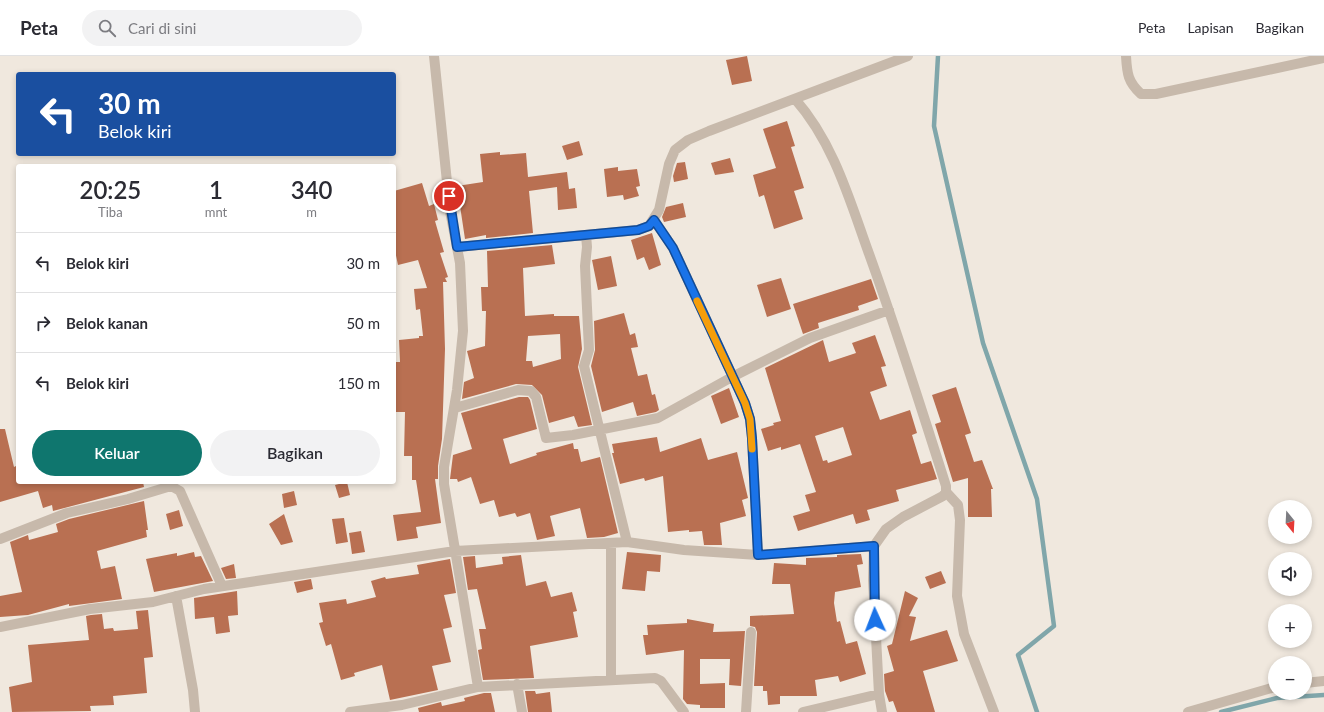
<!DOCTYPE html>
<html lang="id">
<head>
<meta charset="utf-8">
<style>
	body { margin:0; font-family:Lato,sans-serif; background:#f2f2f3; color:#2b2b33; height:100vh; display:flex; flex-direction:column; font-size:15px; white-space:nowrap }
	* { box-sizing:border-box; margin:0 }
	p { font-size:13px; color:#7c7c81 }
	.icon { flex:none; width:22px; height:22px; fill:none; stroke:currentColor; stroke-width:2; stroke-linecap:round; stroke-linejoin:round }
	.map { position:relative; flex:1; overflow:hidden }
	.drawer { position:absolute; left:16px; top:108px; width:380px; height:320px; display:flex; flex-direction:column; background:#fff; border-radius:4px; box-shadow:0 2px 6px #0003 }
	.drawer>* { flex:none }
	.guide { position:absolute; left:16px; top:16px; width:380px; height:84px; border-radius:4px; box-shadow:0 2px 6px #0003; background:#1a4fa0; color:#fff; overflow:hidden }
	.needle { width:26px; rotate:162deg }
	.controls { position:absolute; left:1268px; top:444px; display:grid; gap:8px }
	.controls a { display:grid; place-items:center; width:44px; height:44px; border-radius:50%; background:#fff; box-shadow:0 2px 6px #0003; font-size:20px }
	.pin { position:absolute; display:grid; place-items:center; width:34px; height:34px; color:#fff; margin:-17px; border:2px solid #fff; border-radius:50%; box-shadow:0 1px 4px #0007 }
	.me { position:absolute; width:44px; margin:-22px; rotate:358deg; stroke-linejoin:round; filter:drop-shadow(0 0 3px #0008) }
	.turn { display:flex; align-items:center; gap:14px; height:84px; padding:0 16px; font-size:18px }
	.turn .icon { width:52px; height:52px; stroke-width:2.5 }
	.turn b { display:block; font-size:28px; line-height:34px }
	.eta { display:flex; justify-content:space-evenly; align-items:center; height:68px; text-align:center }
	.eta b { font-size:24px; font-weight:600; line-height:28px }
	.action { display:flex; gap:8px; margin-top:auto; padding:8px 16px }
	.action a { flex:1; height:46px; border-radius:24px; background:#0f766e; color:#fff; font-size:16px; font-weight:600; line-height:46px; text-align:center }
	.action a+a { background:#f2f2f3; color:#2b2b33 }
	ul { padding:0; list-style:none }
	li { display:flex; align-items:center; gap:12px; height:60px; padding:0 16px; border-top:1px solid #e1e1e2 }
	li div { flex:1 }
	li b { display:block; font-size:15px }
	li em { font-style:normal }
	header { display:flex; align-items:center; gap:24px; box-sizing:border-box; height:56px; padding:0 20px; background:#fff; border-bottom:1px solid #e1e1e2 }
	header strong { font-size:19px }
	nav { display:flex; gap:22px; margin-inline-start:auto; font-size:14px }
	.search { width:280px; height:36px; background:#f2f2f3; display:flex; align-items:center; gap:10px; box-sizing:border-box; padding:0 14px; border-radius:22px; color:#7c7c81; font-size:15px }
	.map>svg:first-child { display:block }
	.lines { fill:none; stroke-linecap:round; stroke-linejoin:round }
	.stream { stroke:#80a6aa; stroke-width:4.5 }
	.building { fill:#b97052; fill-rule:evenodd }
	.street { stroke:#c7b9ab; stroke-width:10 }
	.route-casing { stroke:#114b97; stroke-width:10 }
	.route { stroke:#1a73e8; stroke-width:7 }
	.slow { stroke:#f59e0b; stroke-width:7 }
</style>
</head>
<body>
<header>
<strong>Peta</strong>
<div class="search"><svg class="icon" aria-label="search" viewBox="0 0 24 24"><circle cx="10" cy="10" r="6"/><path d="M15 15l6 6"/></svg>Cari di sini</div>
<nav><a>Peta</a><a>Lapisan</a><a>Bagikan</a></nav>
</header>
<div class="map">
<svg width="1324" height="656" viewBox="0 0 1324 656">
	<rect width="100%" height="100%" fill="#f0e8de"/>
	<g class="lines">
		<path class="stream" d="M938 0 934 70 983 287 1037 443 1054 570 1018 599 1037 656
			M1221 656 1277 642 1324 639"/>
	</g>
	<path class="building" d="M747 0 752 25 732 29 726 4Z
		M787 65 795 90 791 91 804 132 794 135 803 163 774 173 764 139 759 141 753 119 776 112 763 73Z
		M579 85 583 99 567 104 562 90Z
		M500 96V99L526 97 528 121 567 116 569 133 575 132 577 152 558 154 557 131 529 135 533 177 486 182V179L465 183 457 130 483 126 480 98Z
		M730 102 734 116 715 119 711 107Z
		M685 106 688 123 674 126 673 120 677 107Z
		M618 111V115L637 113 640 130 636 131 639 140 624 144 623 139 607 141 604 113Z
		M422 127 429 150 434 148 438 164 435 165 444 196 440 197 448 221 445 222 447 226H443L445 293 442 383 438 410V423H435L441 467 416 471 418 482 397 485 393 459 421 456 416 424H412V400H404L405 356H394V306H400L399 284 419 282V280H423L420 253 416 254 414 233 427 232 418 204 398 209 394 190V135Z
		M683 147 686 161 664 166 662 161 666 151Z
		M652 177 661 209 649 214 644 201 637 204 631 184Z
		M552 189 555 208 523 212 525 260 554 258V260H579L582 293 578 311 592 369 578 371 574 360 549 367 542 339 532 329 516 328 462 343 464 326 474 322 467 295 485 290 486 255H482L481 231H488L487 195ZM560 278 561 303 533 311 532 305H526L528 280Z
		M611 200 617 230 598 234 592 204Z
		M781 222 791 253 767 261 757 229Z
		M871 223 878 243 858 250 859 254 818 267 819 272 803 278 793 248Z
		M624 257 630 279 635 277 638 291 631 292 638 320 647 318 652 339 655 338 659 354 656 356 637 360 633 346 602 356 591 310 595 294 594 265Z
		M875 279 886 310 881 311 887 330 870 336 880 364 910 354 917 377 912 379 921 408 931 405 937 423 896 434 899 445 867 454 870 464 856 468 853 458 798 475 793 460 810 455 805 439 816 436 800 388 781 394V391L768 395 761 373 774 369 773 367 781 365 765 312 823 284 829 306 856 297 852 287ZM843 371 852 399 828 407 827 404 823 405 815 380Z
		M956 331 971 377 965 379 974 406 982 404 993 433H991L992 461H968V422L953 426 935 368 941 366 932 339Z
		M729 332 739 361 721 368 711 340Z
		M519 341H528L530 344 537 373 503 383 510 408 537 399 536 397 573 387 574 393H578L581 406 600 401 618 477 604 481 587 482 580 452 550 460 555 480 537 484 530 457 517 461 515 457 499 461 494 444 480 448 471 421 458 426 457 423H450L453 399 472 393 461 357Z
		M0 373H5L14 411 18 409V426H143L144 431 53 455 52 449 43 452 38 435 0 446Z
		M657 381 660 396 701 382 708 404 737 396 748 442 742 444 746 460 720 467 722 489H704L702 475 689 476V474L668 476 663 420 645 425 644 422 620 428 612 397H614L612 388Z
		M347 426 350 439 339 442 335 429Z
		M294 435 297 449 284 452 282 438Z
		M144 445 148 474H146L147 481 97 495 101 513 115 510 122 543 69 550V548L28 559 0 561V540L22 536 10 486 28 479 29 484 58 476 56 468 69 463Z
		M179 454 183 470 170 474 166 458Z
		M284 458 293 486 281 489 269 468Z
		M344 462 348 486 336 488 332 463Z
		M361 475 365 496 352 498 349 477Z
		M194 496 195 501 201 500 213 525 154 536 146 503 177 497V500Z
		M627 496 661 499 660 516 647 515 645 535 622 533Z
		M861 498 863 508 857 509 861 531 835 536 834 547 837 566 840 565 846 588 857 585 866 618 840 626 838 620 815 624 817 640H780V648L768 649 767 635H763V630H754L757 576 755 571 750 570V560L794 558 790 528H772L774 507 806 509V502L837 501V499Z
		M521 499 526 530 546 525 551 541 572 536 577 555 573 556 578 581 530 590 534 622 483 624 478 594 482 593 479 573H486L477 533 468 534 463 501 475 500 476 512 503 508 502 501Z
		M450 503 456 537 444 539 452 571 443 573 451 606 432 610 438 634 390 644 382 609 354 617 355 620 341 624 331 588 326 590 319 567 323 566 319 547 346 543 347 548 376 541 371 525 385 521 386 523 419 518 417 509Z
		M234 508 236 522 226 523 221 512Z
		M941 515 946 527 930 533 925 521Z
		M311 523 313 533 297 537 294 526Z
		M237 535 238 559 228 560 230 576 216 578 214 561 195 563 194 542Z
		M905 535 918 542 909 560 916 561 910 585 947 574 958 605 923 615 935 656H897L893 645 889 646 885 635 884 618 894 615 887 590 892 588Z
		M148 554 153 601 144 602 147 637 113 640 114 649 90 650 91 655 12 656 9 631 32 626 28 589 89 584 86 560 91 559 102 558 104 573 113 572 114 575 138 573 136 555Z
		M687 563 714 568 713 576 745 575 741 630 729 629 730 603H700V628L725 627V652H700V649L687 648 683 643 684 594 646 599 643 579H648L647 569 687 567Z
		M525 635H535L536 638 550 636 552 656H528Z
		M484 637H491L495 656H419L418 652 441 646 442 650 465 645 464 642Z"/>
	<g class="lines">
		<path class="street" d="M434 0 450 155 460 207 463 275 457 334 444 411V428L478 631
			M1126 0C1127 18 1128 26 1141 38H1156L1324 2
			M795 43C833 86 849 142 868 195 896 272 921 351 946 430V436L943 440 903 461 886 473 874 490 873 524 879 638 882 656
			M654 164 673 192 745 347 750 363 752 382 758 499
			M586 179 587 191 585 210 589 294 584 310 627 486
			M457 191 638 174 649 170 659 154 669 108 675 94 688 84 709 75 908 0
			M455 352 518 334 531 335 536 341 546 382 573 379 658 362 732 321 810 282 889 254
			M946 436 958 449 960 464 957 540 964 578 994 656
			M0 483 67 457 128 443 171 430 180 435 222 530
			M176 540 193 634 195 656
			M0 571 90 553 153 546 204 533 455 495 627 486 684 494 758 499 874 490
			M611 624V487
			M1305 627 1324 625
			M517 628 522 656
			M350 656 402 649 478 631 655 622 661 625 684 656
			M746 656 751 576
			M803 656 879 638
			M1188 656 1275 631"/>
	</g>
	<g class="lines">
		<g class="route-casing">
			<path id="route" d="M449 140 457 191 638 174 649 170 654 164 673 192 745 347 750 363 752 382 758 499 874 490 875 564"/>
		</g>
		<use href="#route" class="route"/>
		<path class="slow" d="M697 245 745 347 750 363 752 393"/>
	</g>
</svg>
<div class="controls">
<a><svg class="needle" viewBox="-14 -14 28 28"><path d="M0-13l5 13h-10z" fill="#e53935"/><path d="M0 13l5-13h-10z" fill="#7c7c81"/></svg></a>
<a><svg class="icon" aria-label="sound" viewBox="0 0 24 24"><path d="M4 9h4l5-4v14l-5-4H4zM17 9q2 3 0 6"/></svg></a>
<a>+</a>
<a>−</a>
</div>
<div class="pin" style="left:449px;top:140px;background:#d93025"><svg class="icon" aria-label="arrive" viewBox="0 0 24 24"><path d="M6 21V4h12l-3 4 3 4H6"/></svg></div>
<svg class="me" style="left:875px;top:564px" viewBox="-20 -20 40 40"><circle r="19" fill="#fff"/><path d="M0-13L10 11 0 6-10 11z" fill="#1a73e8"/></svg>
<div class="guide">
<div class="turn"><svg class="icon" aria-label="left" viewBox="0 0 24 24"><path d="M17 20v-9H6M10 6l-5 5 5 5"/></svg><div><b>30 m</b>Belok kiri</div></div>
</div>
<section class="drawer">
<div class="eta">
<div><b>20:25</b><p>Tiba</p></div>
<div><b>1</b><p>mnt</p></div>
<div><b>340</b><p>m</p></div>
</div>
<ul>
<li><svg class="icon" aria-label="left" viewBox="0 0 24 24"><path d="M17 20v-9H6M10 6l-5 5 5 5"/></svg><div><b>Belok kiri</b></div><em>30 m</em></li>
<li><svg class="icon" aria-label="right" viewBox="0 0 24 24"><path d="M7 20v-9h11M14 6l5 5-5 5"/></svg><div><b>Belok kanan</b></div><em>50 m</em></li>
<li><svg class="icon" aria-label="left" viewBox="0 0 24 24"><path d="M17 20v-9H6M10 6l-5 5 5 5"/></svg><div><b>Belok kiri</b></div><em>150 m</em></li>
</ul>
<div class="action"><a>Keluar</a><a>Bagikan</a></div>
</section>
</div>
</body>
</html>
